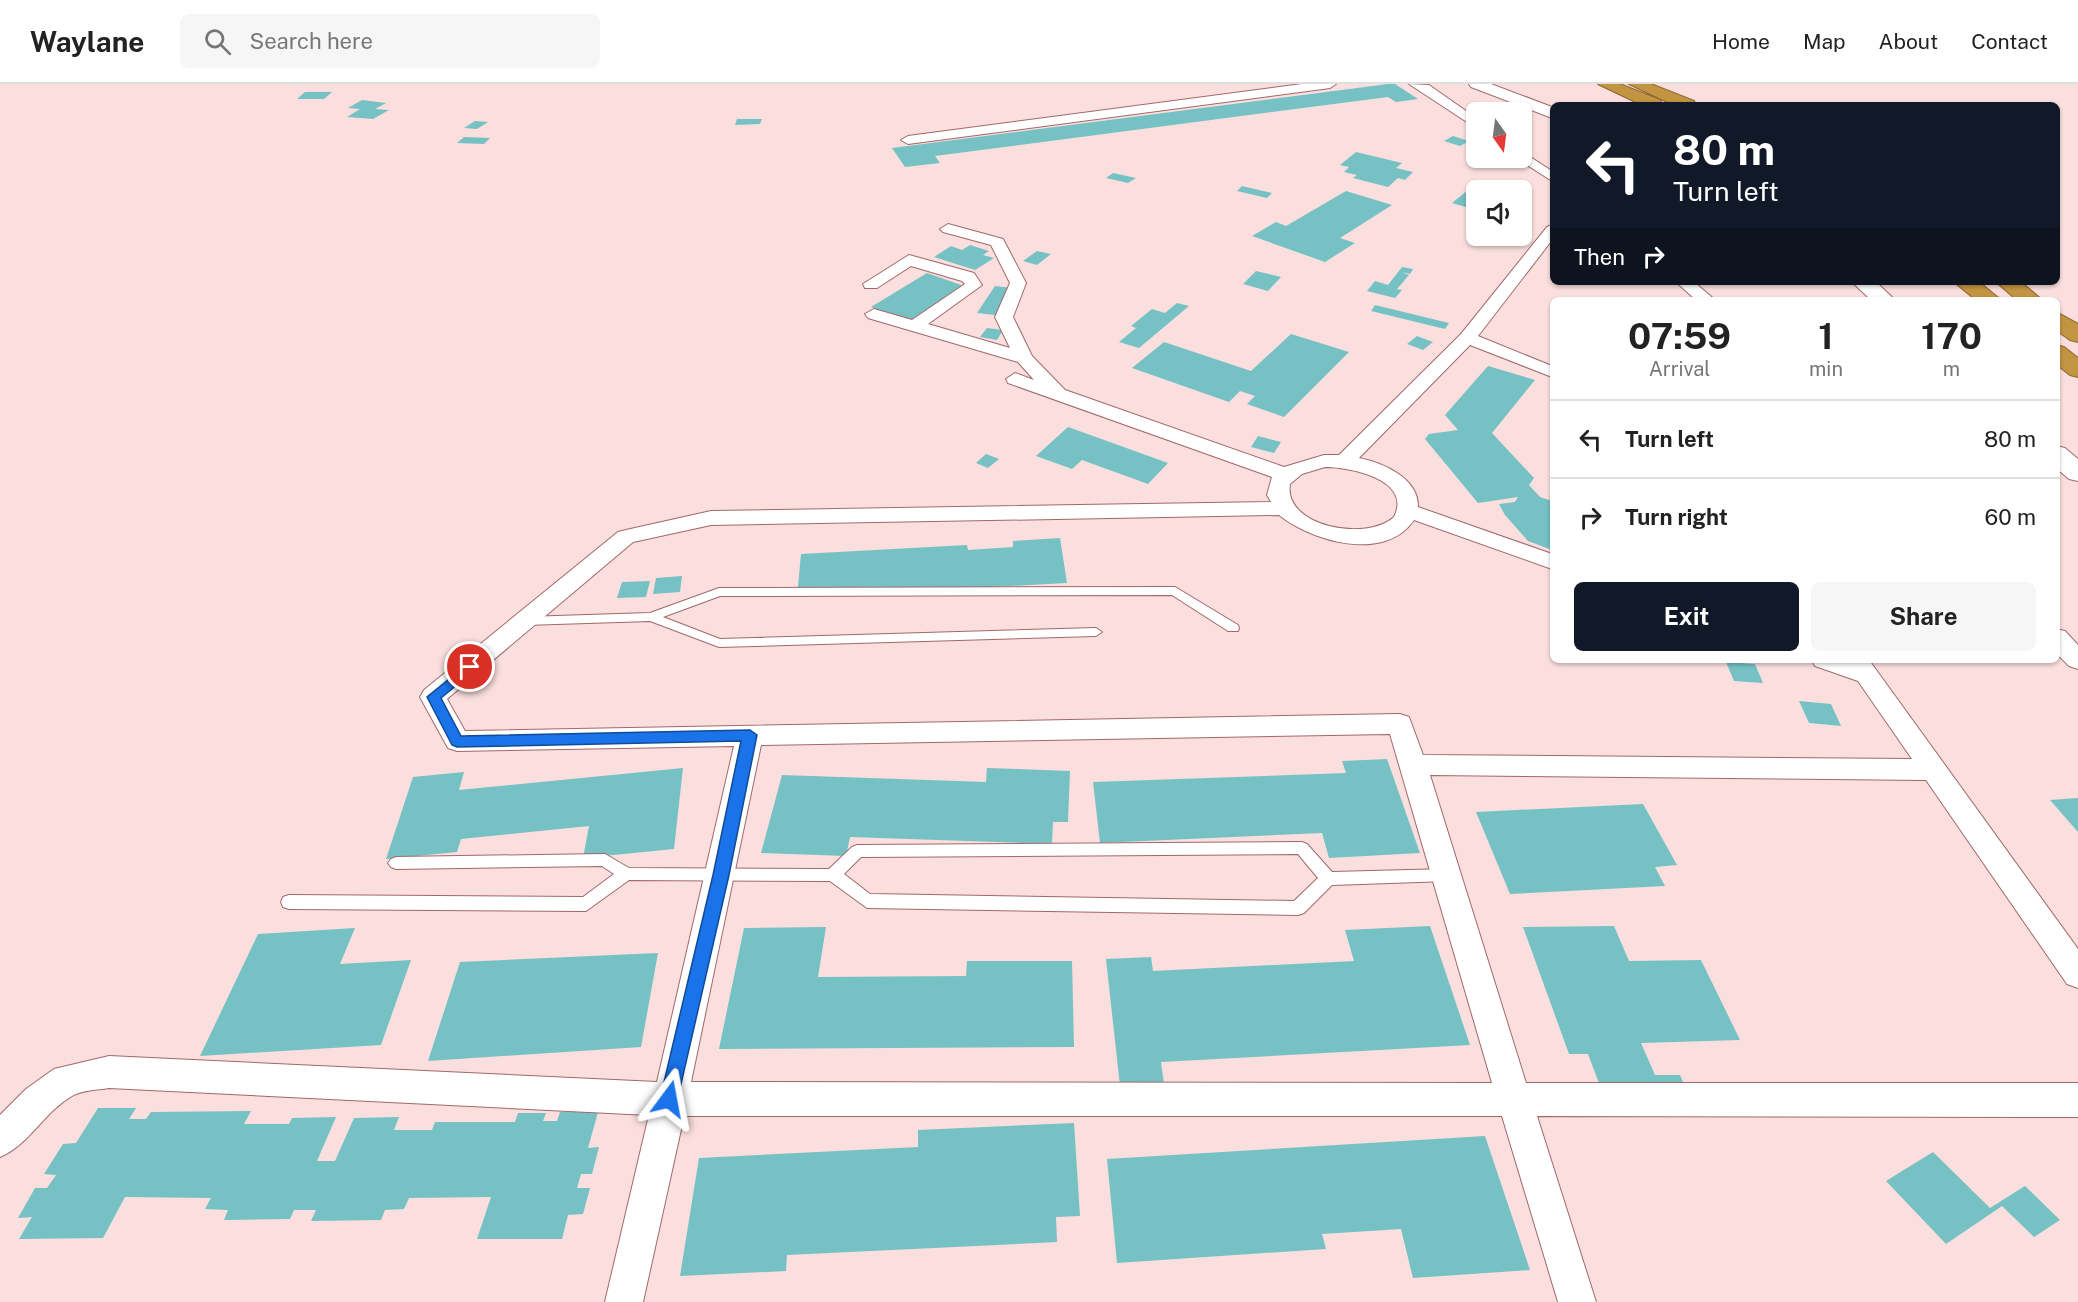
<!DOCTYPE html>
<html lang="en">
<head>
<meta charset="utf-8">
<style>
	body { margin:0; font-family:"Public Sans",sans-serif; background:#f6f6f6; color:#222; height:100vh; display:flex; flex-direction:column; font-size:22px; white-space:nowrap }
	* { box-sizing:border-box; margin:0 }
	p { font-size:20px; color:#767676 }
	.icon { flex:none; width:33px; height:33px; fill:none; stroke:currentColor; stroke-width:2; stroke-linecap:round; stroke-linejoin:round }
	.map { position:relative; flex:1; overflow:hidden }
	.drawer { position:absolute; left:1550px; top:213px; width:510px; height:366px; display:flex; flex-direction:column; background:#fff; border-radius:9px; box-shadow:0 2px 4px #0004 }
	.drawer>* { flex:none }
	.banner { position:absolute; left:1550px; top:18px; width:510px; height:183px; border-radius:9px; box-shadow:0 2px 4px #0004; background:#111827; color:#fff; overflow:hidden }
	.needle { width:39px; rotate:166deg }
	.fabs { position:absolute; left:1466px; top:18px; display:grid; gap:12px }
	.fabs a { display:grid; place-items:center; width:66px; height:66px; border-radius:9px; background:#fff; box-shadow:0 2px 4px #0004; font-size:30px }
	.pin { position:absolute; display:grid; place-items:center; width:51px; height:51px; color:#fff; margin:-26px; border:3px solid #fff; border-radius:50%; box-shadow:0 2px 6px #0007 }
	.me { position:absolute; width:66px; margin:-33px; rotate:13deg; stroke-linejoin:round; filter:drop-shadow(0 0 4px #0008) }
	.turn { display:flex; align-items:center; gap:21px; height:126px; padding:0 24px; font-size:27px }
	.turn .icon { width:78px; height:78px; stroke-width:2.5 }
	.turn b { display:block; font-size:42px; line-height:51px }
	.then { display:flex; align-items:center; height:57px; padding:0 24px; background:#0003; gap:12px; font-size:22px }
	.eta { display:flex; justify-content:space-evenly; align-items:center; height:102px; text-align:center }
	.eta b { font-size:36px; font-weight:700; line-height:42px }
	.action { display:flex; gap:12px; margin-top:auto; padding:12px 24px }
	.action a { flex:1; height:69px; border-radius:9px; background:#111827; color:#fff; font-size:24px; font-weight:700; line-height:69px; text-align:center }
	.action a+a { background:#f6f6f6; color:#222 }
	ul { padding:0; list-style:none }
	li { display:flex; align-items:center; gap:18px; height:78px; padding:0 24px; border-top:2px solid #e0e0e0 }
	li div { flex:1 }
	li b { display:block; font-size:22px }
	li em { font-style:normal }
	header { display:flex; align-items:center; gap:36px; box-sizing:border-box; height:84px; padding:0 30px; background:#fff; border-bottom:2px solid #e0e0e0 }
	header strong { font-size:28px }
	nav { display:flex; gap:33px; margin-inline-start:auto; font-size:21px }
	.search { width:420px; height:54px; background:#f6f6f6; display:flex; align-items:center; gap:15px; box-sizing:border-box; padding:0 21px; border-radius:9px; color:#767676; font-size:22px }
	.map>svg:first-child { display:block }
	.building { fill:#76c1c4 }
	.lines { fill:none; stroke-linecap:round; stroke-linejoin:round }
	.service-casing { stroke:#a26869; stroke-width:2 }
	.minor-casing { stroke:#a26869; stroke-width:2 }
	.secondary-casing { stroke:#a26869; stroke-width:2 }
	.motorway-casing { stroke:#8e6832; stroke-width:2 }
	.service { fill:#fff; fill-rule:evenodd }
	.minor { fill:#fff; fill-rule:evenodd }
	.secondary { fill:#fff; fill-rule:evenodd }
	.motorway { fill:#c39442; fill-rule:evenodd }
	.route { fill:#1a73e8; stroke:#114b97; stroke-width:1.5 }
</style>
</head>
<body>
<header>
<strong>Waylane</strong>
<div class="search"><svg class="icon" aria-label="search" viewBox="0 0 24 24"><circle cx="10" cy="10" r="6"/><path d="M15 15l6 6"/></svg>Search here</div>
<nav><a>Home</a><a>Map</a><a>About</a><a>Contact</a></nav>
</header>
<div class="map">
<svg width="2078" height="1218" viewBox="0 0 2078 1218">
	<rect width="100%" height="100%" fill="#fadfde"/>
	<path class="building" d="M1388 0H1395L1418 15 1396 18 1388 13 935 72 940 79 905 83 892 64Z
		M305 8H332L324 15H297Z
		M362 16 386 19 375 25 389 26 373 35 347 33 360 25 348 24Z
		M737 35H762L760 40 735 41Z
		M475 37 488 38 477 45 464 44Z
		M1453 52 1469 57 1460 62 1444 57Z
		M464 53 490 54 484 60 457 59Z
		M1356 68 1402 79 1396 84 1413 88 1405 96 1398 94 1388 103 1353 94 1357 91 1344 88 1349 83 1340 81Z
		M1113 89 1136 94 1128 99 1106 94Z
		M1479 97 1503 101 1501 104 1485 102 1499 106H1476V126L1452 119Z
		M1242 102 1272 109 1267 114 1237 107Z
		M1346 107 1392 121 1340 154 1355 159 1325 178 1252 152 1276 138 1286 142Z
		M970 161 989 167 983 171 994 174 975 186 934 173 951 162 962 166Z
		M1037 167 1051 170 1037 181 1023 177Z
		M1402 183 1413 185 1410 190 1402 188 1409 191 1397 205 1402 206 1395 214 1367 207 1375 197 1388 201Z
		M1256 187 1281 193 1268 207 1243 200Z
		M927 189 967 203 911 238 871 223Z
		M995 202 1012 204 995 231 977 229Z
		M1177 219 1189 222 1139 264 1119 258 1136 244 1131 242 1152 225 1165 229Z
		M1375 221 1449 239 1445 245 1371 227Z
		M987 244 1003 246 997 256 980 253Z
		M1291 250 1349 268 1284 333 1247 320 1255 312 1240 307 1229 318 1132 284 1164 258 1251 287Z
		M1417 252 1433 258 1423 266 1407 260Z
		M1488 282 1535 296 1492 349 1534 394 1529 401 1540 413 1552 417V466L1528 457 1505 431 1499 420 1515 418 1518 413 1478 419 1425 355 1429 350 1458 346 1445 331Z
		M1068 343 1168 379 1148 400 1082 376 1072 385 1036 372Z
		M1258 352 1281 358 1274 369 1251 363Z
		M986 370 999 375 988 384 976 379Z
		M1060 454 1067 499 797 513 801 470 967 461 968 466 1013 463V457Z
		M682 492 680 508 653 510 656 494Z
		M650 497 646 513 617 514 622 498Z
		M1726 578 1755 580 1763 599 1734 597Z
		M1799 617 1831 620 1841 642 1809 639Z
		M1387 675 1420 769 1329 774 1322 749 1100 759 1093 698 1346 689 1342 677Z
		M683 684 674 765 583 774 589 742 461 755 457 768 386 775 413 693 464 688 459 706Z
		M987 684 1070 687 1068 738H1053L1052 760 850 753 846 772 761 769 782 691 986 698Z
		M2078 714V748L2050 716Z
		M1643 720 1677 781 1655 783 1665 802 1510 810 1476 728Z
		M1430 842 1470 961 1161 978 1164 1000 1120 1002 1106 875 1151 873 1153 887 1354 877 1345 846Z
		M1614 842 1629 877 1701 876 1740 956 1641 959 1655 991H1680L1686 1005 1602 1007 1588 970H1569L1523 843Z
		M826 843 818 893 966 892 967 877H1072L1074 963 719 965 744 844Z
		M355 844 340 880 411 876 381 961 200 972 258 850Z
		M658 869 641 963 428 977 460 878Z
		M98 1024H136L129 1035H146L151 1028 251 1027 244 1040H289L292 1034 336 1033 317 1077H335L354 1034 399 1033 394 1046H432L435 1038H515L518 1029H546L543 1037H557L560 1028H598L588 1064 599 1063 592 1090H581L577 1104H590L583 1130 568 1131 562 1155H477L491 1113 409 1114 404 1125 385 1126 381 1136 311 1137 316 1126H294L290 1135 224 1136 228 1126 205 1125 211 1114 125 1113 103 1154 19 1155 32 1133 18 1134 35 1104H47L56 1091 44 1090 63 1060 76 1059Z
		M1074 1039 1080 1132 1056 1133 1057 1158 787 1171 786 1187 680 1192 699 1074 918 1063V1046Z
		M1485 1052 1530 1186 1413 1194 1401 1145 1322 1150 1326 1165 1117 1179 1107 1075Z
		M1933 1068 1990 1124 2025 1102 2060 1136 2034 1153 2002 1122 1946 1160 1886 1097Z"/>
	<g class="lines">
		<g class="service-casing">
			<path id="service" d="M1175 503 1238 541 1239 544 1238 547H1228L1172 511 720 512 663 533 720 555 1096 544 1102 548 1096 552 719 563 650 537 525 541 519 537 525 533 650 529 719 504Z
				M1302 758 1307 760 1332 788 1448 785 1454 786 1456 791 1454 796 1448 797 1332 801 1304 829 1298 831 867 824 830 797 629 796 586 827 289 825 283 823 281 818 283 813 289 811 583 813 614 790 602 782 396 785 391 783 388 779 391 775 396 773 605 770 629 784 829 785 852 763 857 761ZM1298 770 1318 794 1294 817 870 810 844 790 861 773Z"/>
		</g>
		<g class="minor-casing">
			<path id="minor" d="M1302 0H1336L1330 4 908 60 901 56 908 52Z
				M1409 0 1429 1 1476 34V44Z
				M1521 67 1552 87V97L1516 74H1521Z
				M948 140 1003 155 1026 199 1013 233 1032 272 1065 306 1284 383 1324 371H1339L1461 250 1547 143 1552 141V156L1478 252 1552 282V293L1470 261 1359 374C1383 379 1419 394 1418 423L1552 470V485L1414 436C1385 479 1311 457 1279 431L711 441 633 458 447 615 465 647 1400 630 1409 633 1423 671 1912 675 1858 597 1815 582 1812 576H1869L2078 865V904L2067 900 1926 696 1430 691 1526 999H2078V1033L1537 1032 1596 1218H1558L1502 1032H684L643 1218H605L649 1031 109 1004C98 1006 82 1006 72 1012 44 1028 29 1061 0 1073V1031L26 1005 54 985 109 972 657 998 734 662 457 667 448 664 420 613 424 606 618 448 626 446 711 427 1271 418 1267 411 1272 393 1008 299 1006 295 1015 289 1034 296 1018 278 868 234 865 230 874 225 912 236 965 200 962 197 911 182 877 204H865L863 200 909 171 974 189 982 201 928 240 1010 264 995 233 1010 199 991 161 943 148 940 145ZM1325 383C1349 383 1413 395 1394 433 1367 458 1283 443 1290 400L1302 390ZM1390 650 1492 999 691 998 761 661Z
				M1676 198H1694L1715 216H1696Z
				M2056 545 2065 547 2078 561V585L2069 582 2056 569Z"/>
		</g>
		<g class="secondary-casing">
			<path id="secondary" d="M1469 0H1491L1552 23V34L1471 3Z
				M1852 198H1876L1895 216H1871Z
				M2056 362 2065 364 2078 375V397L2069 395 2056 384Z"/>
		</g>
		<g class="motorway-casing">
			<path id="motorway" d="M1598 0H1620L1660 16 1662 20 1642 21Z
				M1629 0H1651L1694 17 1696 21H1674Z
				M1954 198H1979L2001 216H1976Z
				M1996 198H2021L2042 216H2017Z
				M2056 228 2078 240V258L2070 256 2056 246Z
				M2056 261 2064 263 2078 274V293L2070 291 2056 280Z"/>
		</g>
		<use href="#service" class="service"/>
		<use href="#minor" class="minor"/>
		<use href="#secondary" class="secondary"/>
		<use href="#motorway" class="motorway"/>
	</g>
	<path class="route" d="M470 578 477 583 475 586 441 614 461 652 750 646 757 651 729 791 676 1022 669 1024 663 1022 660 1015 713 791 741 657 457 663 452 661 427 613Z"/>
</svg>
<div class="fabs">
<a><svg class="needle" viewBox="-14 -14 28 28"><path d="M0-13l5 13h-10z" fill="#e53935"/><path d="M0 13l5-13h-10z" fill="#767676"/></svg></a>
<a><svg class="icon" aria-label="sound" viewBox="0 0 24 24"><path d="M4 9h4l5-4v14l-5-4H4zM17 9q2 3 0 6"/></svg></a>
</div>
<div class="pin" style="left:470px;top:583px;background:#d93025"><svg class="icon" aria-label="arrive" viewBox="0 0 24 24"><path d="M6 21V4h12l-3 4 3 4H6"/></svg></div>
<svg class="me" style="left:669px;top:1015px" viewBox="-20 -20 40 40"><path d="M0-17L14 15 0 8-14 15z" fill="#1a73e8" stroke="#fff" stroke-width="4"/></svg>
<div class="banner">
<div class="turn"><svg class="icon" aria-label="left" viewBox="0 0 24 24"><path d="M17 20v-9H6M10 6l-5 5 5 5"/></svg><div><b>80 m</b>Turn left</div></div>
<div class="then">Then<svg class="icon" aria-label="right" viewBox="0 0 24 24"><path d="M7 20v-9h11M14 6l5 5-5 5"/></svg></div>
</div>
<section class="drawer">
<div class="eta">
<div><b>07:59</b><p>Arrival</p></div>
<div><b>1</b><p>min</p></div>
<div><b>170</b><p>m</p></div>
</div>
<ul>
<li><svg class="icon" aria-label="left" viewBox="0 0 24 24"><path d="M17 20v-9H6M10 6l-5 5 5 5"/></svg><div><b>Turn left</b></div><em>80 m</em></li>
<li><svg class="icon" aria-label="right" viewBox="0 0 24 24"><path d="M7 20v-9h11M14 6l5 5-5 5"/></svg><div><b>Turn right</b></div><em>60 m</em></li>
</ul>
<div class="action"><a>Exit</a><a>Share</a></div>
</section>
</div>
</body>
</html>
